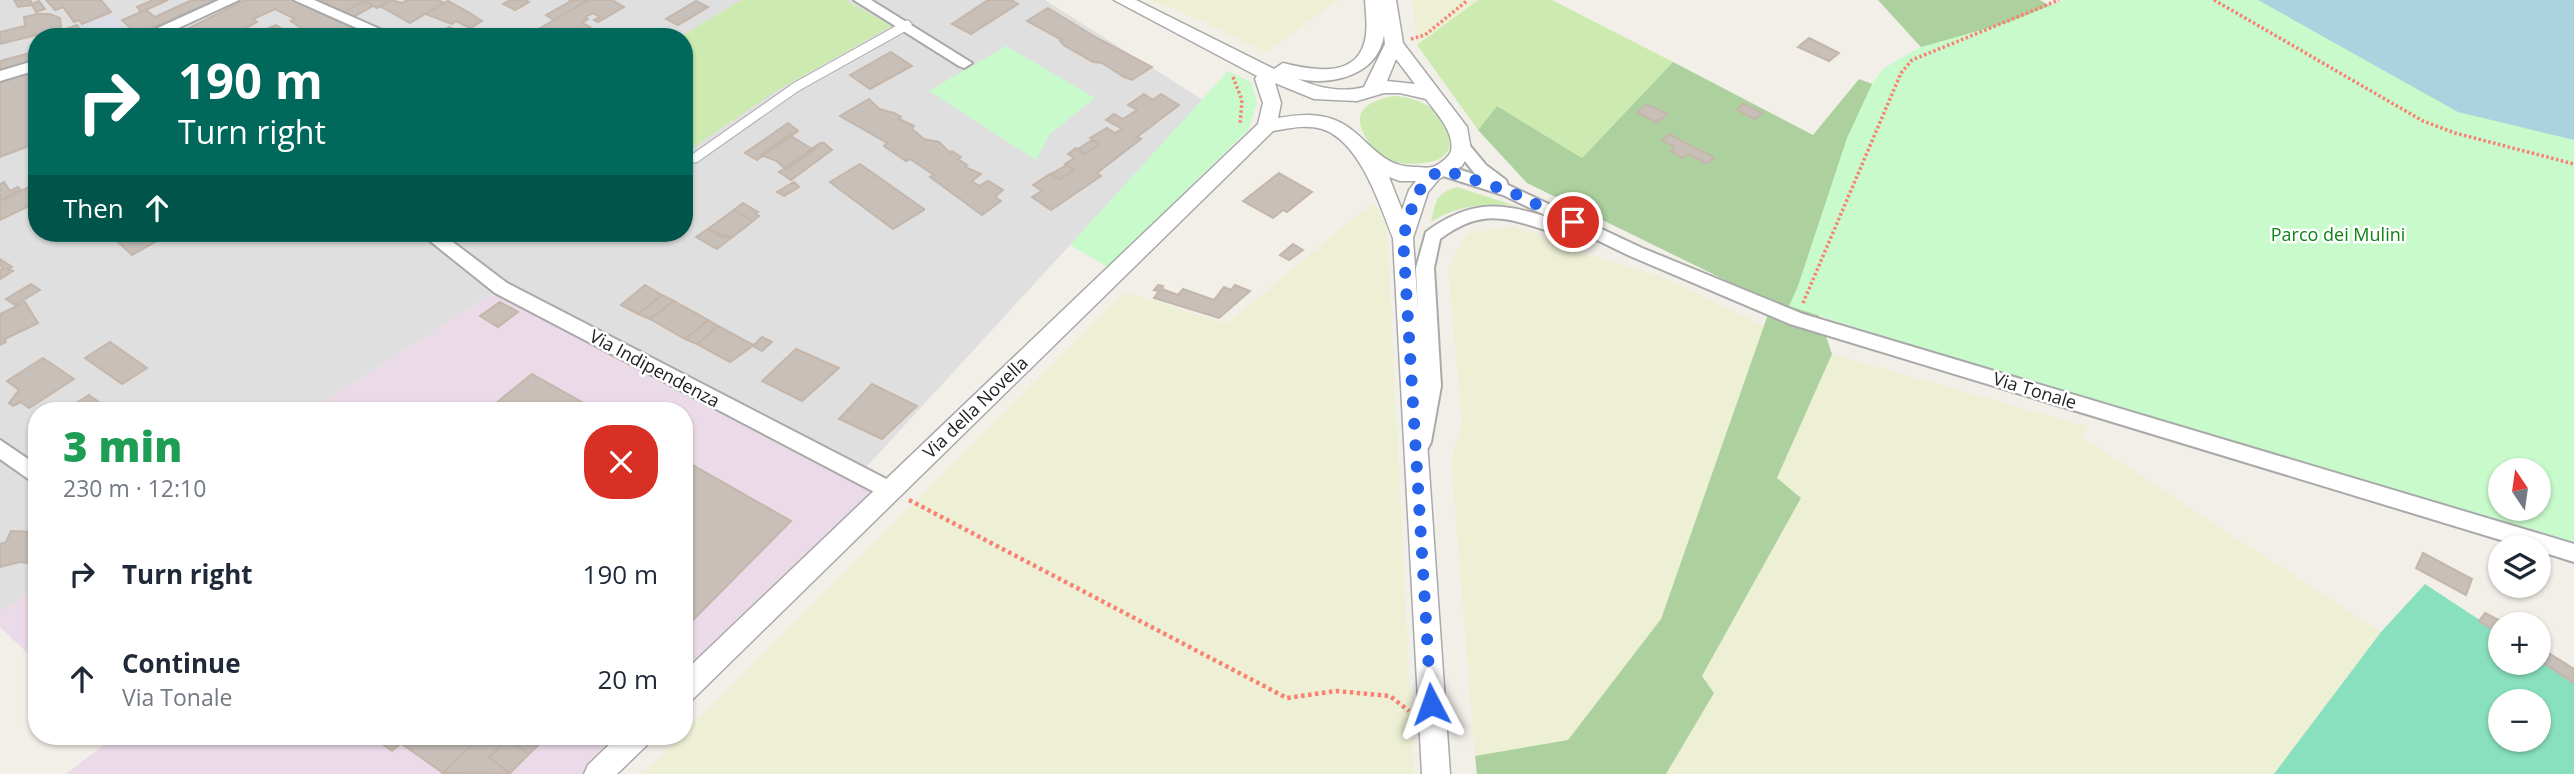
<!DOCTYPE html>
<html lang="en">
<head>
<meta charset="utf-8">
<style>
	body { margin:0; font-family:"Open Sans",sans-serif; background:#f6f6f7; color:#1f2937; height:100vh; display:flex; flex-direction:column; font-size:26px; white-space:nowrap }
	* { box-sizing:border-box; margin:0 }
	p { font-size:23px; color:#747a83 }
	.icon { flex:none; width:38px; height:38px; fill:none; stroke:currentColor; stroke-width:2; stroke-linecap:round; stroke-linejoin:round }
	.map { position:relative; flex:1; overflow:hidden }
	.panel { position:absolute; left:28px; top:402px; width:665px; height:343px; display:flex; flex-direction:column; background:#fff; border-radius:28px; box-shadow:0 2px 5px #0004 }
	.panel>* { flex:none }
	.guide { position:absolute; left:28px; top:28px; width:665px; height:214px; border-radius:28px; box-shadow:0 2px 5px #0004; background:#00695c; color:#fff; overflow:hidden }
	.needle { width:46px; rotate:347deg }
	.tools { position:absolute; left:2488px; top:458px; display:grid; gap:14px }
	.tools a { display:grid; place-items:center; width:63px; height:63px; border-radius:50%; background:#fff; box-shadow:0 2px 5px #0004; font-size:35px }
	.pin { position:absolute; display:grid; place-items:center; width:60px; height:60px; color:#fff; margin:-30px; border:4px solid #fff; border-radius:50%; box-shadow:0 2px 7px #0007 }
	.me { position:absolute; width:77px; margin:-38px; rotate:356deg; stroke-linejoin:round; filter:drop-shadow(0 0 5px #0008) }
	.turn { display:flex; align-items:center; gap:24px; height:147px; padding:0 35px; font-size:32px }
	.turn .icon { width:91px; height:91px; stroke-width:2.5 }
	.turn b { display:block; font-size:49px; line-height:60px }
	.then { display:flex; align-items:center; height:66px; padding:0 35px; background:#0003; gap:14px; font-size:26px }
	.round { display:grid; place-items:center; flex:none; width:74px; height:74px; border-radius:28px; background:#f6f6f7 }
	.headline { display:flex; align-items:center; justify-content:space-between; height:119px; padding:0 35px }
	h1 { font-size:42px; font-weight:800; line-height:52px; color:#1e9e55 }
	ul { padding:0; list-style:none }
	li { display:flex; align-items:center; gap:21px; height:105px; padding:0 35px }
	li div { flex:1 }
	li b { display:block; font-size:26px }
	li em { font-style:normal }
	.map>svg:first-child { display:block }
	.residential { fill:#e0dfdf; fill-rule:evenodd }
	.industrial { fill:#ebdbe8 }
	.farmland { fill:#eef0d5 }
	.grass { fill:#cdebb0 }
	.forest { fill:#add19e }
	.park { fill:#c8facc; fill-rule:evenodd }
	.pitch { fill:#88e0be; fill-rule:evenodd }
	.plaza { fill:#dddde8 }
	.water { fill:#aad3df }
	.building { fill:#c7bfb8; stroke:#c4b6ab; stroke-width:2 }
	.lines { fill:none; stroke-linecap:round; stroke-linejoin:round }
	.service-casing { stroke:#a9a9a9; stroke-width:11 }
	.minor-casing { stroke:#a9a9a9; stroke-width:4 }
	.tertiary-casing { stroke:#a9a9a9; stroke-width:3 }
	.path-far1 { stroke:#fa8072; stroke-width:3.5; stroke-dasharray:2.5 2.5; stroke-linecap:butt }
	.path { stroke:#fa8072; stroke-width:4.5; stroke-dasharray:3.5 3.5; stroke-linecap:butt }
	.service { stroke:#fff; stroke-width:9 }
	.minor { fill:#fff; fill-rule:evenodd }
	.tertiary { fill:#fff; fill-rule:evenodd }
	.route { stroke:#2563eb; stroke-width:12; stroke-dasharray:0 21.6 }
	.labels { text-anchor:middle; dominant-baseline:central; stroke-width:5; stroke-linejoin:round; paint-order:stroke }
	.park-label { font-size:18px; fill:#0c8416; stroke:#fff }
	.street-label { font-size:18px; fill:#222; stroke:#fff }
</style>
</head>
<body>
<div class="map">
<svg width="2574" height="774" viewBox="0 0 2574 774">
	<rect width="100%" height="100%" fill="#f2efe9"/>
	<path class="residential" d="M0 0H1045L1203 100 859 475 501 288 310 411H37V588L0 612ZM37 37H684V233H37Z"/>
	<path class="industrial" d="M495 292 877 492 684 680V411H310Z
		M37 588V662L0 627V612Z
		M114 737H626L588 774H66Z"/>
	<path class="farmland" d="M1149 0H1338L1267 53 1194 17Z
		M1412 0H1478L1417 45Z
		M1373 202 1387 226 1414 774H643L680 737H684V733L1124 292 1227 324Z
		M1514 226 1589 255 1661 276 1764 326 1661 619 1568 740 1475 756 1451 462 1462 424 1448 267 1468 233Z
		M1832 354 2089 427 2080 436 2381 632 2274 774H1666L1714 693 1702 677 1801 498 1777 478Z"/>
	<path class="grass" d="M742 0H845L892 26 776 91 692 148 684 144V37H680Z
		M1478 0H1552L1673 62 1582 158 1497 106 1478 130 1417 45Z
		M1393 96C1417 97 1446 109 1449 137 1450 142 1450 148 1447 152 1442 160 1432 162 1423 163 1396 168 1373 156 1362 130 1353 107 1375 100 1393 96Z
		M1457 187 1516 206C1486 202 1456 206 1431 222 1435 202 1436 193 1457 187Z"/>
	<path class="forest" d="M1878 0H2040L2066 15 1929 56Z
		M1673 62 1813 135 1859 79 1891 91 1816 307 1832 354 1777 478 1801 498 1702 676 1714 693 1666 774H1477L1475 756 1568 740 1661 619 1772 303 1527 183 1478 130 1497 106 1582 158Z"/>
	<path class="park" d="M2064 0H2574V547L2462 511 2200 437 1789 306 1798 286 1847 138 1873 82 1883 69 1918 48 2009 22ZM2501 471H2539V509H2501Z
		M1006 46 1095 98 1050 134 1036 160 929 91Z
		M1228 71 1251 82 1257 103 1248 130 1108 267 1070 245Z"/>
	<path class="pitch" d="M2425 584 2501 634V663H2539V659L2574 682V774H2274L2381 632ZM2501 702H2539V740H2501Z"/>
	<path class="plaza" d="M111 12 134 37H87L77 25Z"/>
	<path class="water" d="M2258 0H2574V140L2458 112Z"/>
	<path class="building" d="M14 0H30L32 4 39 1 45 9 36 12 32 5 18 7Z
		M46 0H101L111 12 82 24 79 20 74 22 63 7 55 10Z
		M153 0H168L141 12 137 7Z
		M192 0H216L137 34 122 20 146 10 155 17Z
		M245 0H293L352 28 337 37H313L291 21 295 19 275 9 253 19 257 22 229 37H200L187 29Z
		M319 0H391L377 8 364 1 344 12Z
		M391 0 402 3 407 0H437L444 3 410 23 380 6Z
		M510 0H525L529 2 515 10 503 4Z
		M569 0H588L554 20 546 15 571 1Z
		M588 0H612L624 7 598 22 594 20 600 17 593 13 585 17 588 19 582 23 590 27 573 37H525Z
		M1011 0 1018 4 971 34 952 24 988 0Z
		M364 1 373 6 353 17 344 12Z
		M448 1 470 13 482 21 470 28 456 21 452 24 426 14Z
		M696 1 708 7 678 25 666 19Z
		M1048 8 1097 38 1152 67 1132 80 1124 77 1102 63 1093 62 1065 46 1060 41 1062 40 1027 21Z
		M37 14H50L60 18 61 29 0 44V32L25 26 24 17Z
		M77 25 86 37H57L55 33Z
		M276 25 293 35 271 37 279 32 271 27Z
		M271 27 279 32 271 37H252Z
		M449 27 463 34 470 37H434Z
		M1809 38 1839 53 1829 61 1798 47Z
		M37 51V61L0 73V61Z
		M891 52 912 66 870 89 850 75Z
		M37 70V82L32 83 37 97V143L0 157V80Z
		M1144 94 1153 100 1161 94 1179 105 1137 137 1141 139 1097 173 1101 176 1051 210 1032 197 1042 191 1033 185 1050 174 1059 179 1074 170 1065 164 1074 158 1068 154 1076 148 1085 154 1099 144 1090 138 1107 128 1115 133 1122 129 1106 120 1114 114 1123 119 1137 110 1128 105Z
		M869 99 879 109 894 113 901 117 899 119 914 126 912 129 924 139 939 142 950 153 952 151 961 157 958 159 967 165 965 167 981 174 972 181 979 186 988 181 1003 190 995 197 1001 201 982 215 930 177 934 175 910 159 906 161 884 146 887 143 840 116Z
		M1743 104 1762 113 1755 119 1737 110Z
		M1646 105 1655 108 1667 114 1657 123 1637 112Z
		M788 123 798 131 757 160 745 153Z
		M791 134V136L812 149 816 148 786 170 777 161 761 155Z
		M1669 134 1693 147 1714 157 1707 164 1689 154 1683 158 1671 151 1675 147 1662 141Z
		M1092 140 1099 144 1085 154 1078 149Z
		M820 143H824L832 150 791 180 779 172Z
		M860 164 924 209V210L893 229 830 182Z
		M1067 165 1074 170 1059 179 1051 174Z
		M1279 173 1312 192 1287 212 1283 210 1273 218 1243 201Z
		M4 182 10 191 18 187 21 190 0 201V184Z
		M794 182 799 187 784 196 777 192Z
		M37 183V202L0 220V201Z
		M743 203 758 212 755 214 759 216 753 221 734 210Z
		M734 210 753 221 731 238 708 229Z
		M708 229 722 237 725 235 731 238 717 249 696 237Z
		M108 233H168L169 234 132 255Z
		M1293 244 1303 250 1289 260 1280 255Z
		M0 259 12 267 8 269 13 271 0 279V270L3 268 0 265Z
		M31 284 40 290 15 305 6 299Z
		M645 285 662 295 638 314 621 305Z
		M1158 285 1163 286 1162 289 1178 295 1183 289 1214 300 1224 287 1231 290 1235 285 1250 291 1219 318 1154 298 1159 291 1154 290Z
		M662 295 674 301 650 319 638 314Z
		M674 301 708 320 685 339 650 319Z
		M25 302 38 323 5 339 6 342 0 345V314Z
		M500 302 518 312 498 327 480 316Z
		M708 320 718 326 697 344 685 339Z
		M718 326 753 345 757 343 730 362 697 344Z
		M762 337 772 342 762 351 753 346Z
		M110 342 130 356 147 368 122 384 85 358Z
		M796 349 839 368 802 401 762 381Z
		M43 358 74 379 29 408 21 402 13 406 9 403 19 390 7 381Z
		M532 374 598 411H486Z
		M872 384 917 406 882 439 839 419Z
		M89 395 111 411H64Z
		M684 460 791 521 692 621 684 616Z
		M11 531 37 532V564L20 562 0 567V544L6 542Z
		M2423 553 2472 579 2466 595 2416 568Z
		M2485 613 2508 625H2501V635L2479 621Z
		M2539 647 2574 669V683L2539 660Z
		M373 737H392L401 743 392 751Z
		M392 737H480L443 773Z
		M480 737H547L529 754 508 739 489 757 510 774 443 773Z
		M508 739 529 754 510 773 489 757Z"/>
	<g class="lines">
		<g class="service-casing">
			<path id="service" d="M695 158 796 87 907 25"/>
		</g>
		<g class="minor-casing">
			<path id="minor" d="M219 0H239L159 37H138Z
				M294 0H314L398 37H377Z
				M854 0H871L972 63 964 68 959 66Z
				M37 60V70L0 81V71Z
				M1460 140 1466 141 1486 165 1506 180 1508 185 1642 248 1803 314 2574 544V562L2539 551V548H2527L1790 324 1630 256 1570 227 1568 233 1562 235C1512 221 1487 204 1440 239L1434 268 1441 386 1431 442 1428 448 1421 450 1414 448 1411 442 1421 386 1416 268 1426 232C1471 199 1502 202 1553 219L1503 195 1437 174 1435 170 1443 164 1476 175 1452 145Z
				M420 233H441L507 283 896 484 899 490 896 496 889 498 882 496 495 293Z
				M0 440 37 465V485L0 459Z"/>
		</g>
		<g class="tertiary-casing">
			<path id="tertiary" d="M1114 0H1136L1274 69 1283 63C1307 69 1349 78 1362 49 1369 35 1366 15 1365 0H1396L1403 43 1467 127 1471 150 1462 166 1439 179 1428 192 1413 238 1450 774H1422L1393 238C1380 205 1360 141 1322 129 1306 124 1290 128 1273 131L693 699 684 702V672L1258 124 1263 103 1255 79 1257 76ZM1384 35 1385 44 1364 87C1343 93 1318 88 1298 79 1333 86 1378 75 1384 35ZM1396 59 1415 84 1387 81ZM1275 83 1314 99 1357 101 1384 93H1400L1426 99C1436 113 1455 132 1451 151 1449 157 1441 163 1435 166 1429 169 1421 167 1414 167 1376 167 1364 129 1332 119 1314 113 1297 115 1278 118L1281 103ZM1389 177 1400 181H1416L1409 190 1402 210Z
				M617 737H650L646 746 617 774H584L588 765Z"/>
		</g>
		<path class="path-far1" d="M2214 0 2423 121 2455 133 2574 164
			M1411 39 1425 35 1468 0
			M1233 77 1242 100 1240 125
			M1803 303 1901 73 1912 60 2059 0"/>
		<path class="path" d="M909 500 1287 698 1336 691 1390 696 1409 711"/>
		<use href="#service" class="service"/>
		<use href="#minor" class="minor"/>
		<use href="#tertiary" class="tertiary"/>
	</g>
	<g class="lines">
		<path class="route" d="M1431 704 1403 237C1411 213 1416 179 1443 170L1509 191 1573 222"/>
	</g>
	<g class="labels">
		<g class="park-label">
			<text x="2338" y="234">Parco dei Mulini</text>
		</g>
		<g class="street-label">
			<text transform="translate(655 368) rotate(28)">Via Indipendenza</text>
			<text transform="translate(2035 390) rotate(17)">Via Tonale</text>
			<text transform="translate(975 407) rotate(-44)">Via della Novella</text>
		</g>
	</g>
</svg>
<div class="tools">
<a><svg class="needle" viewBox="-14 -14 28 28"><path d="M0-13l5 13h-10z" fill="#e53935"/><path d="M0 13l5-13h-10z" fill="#747a83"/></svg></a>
<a><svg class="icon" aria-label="layers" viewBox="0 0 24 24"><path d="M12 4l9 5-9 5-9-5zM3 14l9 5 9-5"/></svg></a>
<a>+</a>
<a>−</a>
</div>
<div class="pin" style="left:1573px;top:222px;background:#d93025"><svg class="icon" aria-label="arrive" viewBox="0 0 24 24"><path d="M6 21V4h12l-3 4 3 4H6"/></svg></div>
<svg class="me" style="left:1431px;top:704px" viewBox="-20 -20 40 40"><path d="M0-17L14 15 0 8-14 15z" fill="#2563eb" stroke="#fff" stroke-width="4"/></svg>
<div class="guide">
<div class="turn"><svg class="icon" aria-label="right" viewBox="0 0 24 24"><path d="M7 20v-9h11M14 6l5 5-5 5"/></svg><div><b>190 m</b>Turn right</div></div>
<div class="then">Then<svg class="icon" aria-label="ahead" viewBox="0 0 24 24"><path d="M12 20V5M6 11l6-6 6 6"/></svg></div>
</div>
<section class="panel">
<div class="headline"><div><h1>3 min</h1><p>230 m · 12:10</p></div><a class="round" style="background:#d93025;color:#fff"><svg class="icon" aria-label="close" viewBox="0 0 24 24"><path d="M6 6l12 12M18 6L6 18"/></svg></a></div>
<ul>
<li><svg class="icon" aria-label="right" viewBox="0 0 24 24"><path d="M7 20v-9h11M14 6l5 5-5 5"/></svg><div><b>Turn right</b></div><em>190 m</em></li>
<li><svg class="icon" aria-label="ahead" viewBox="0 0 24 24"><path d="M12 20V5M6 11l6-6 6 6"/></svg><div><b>Continue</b><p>Via Tonale</p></div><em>20 m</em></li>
</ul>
</section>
</div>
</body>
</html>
